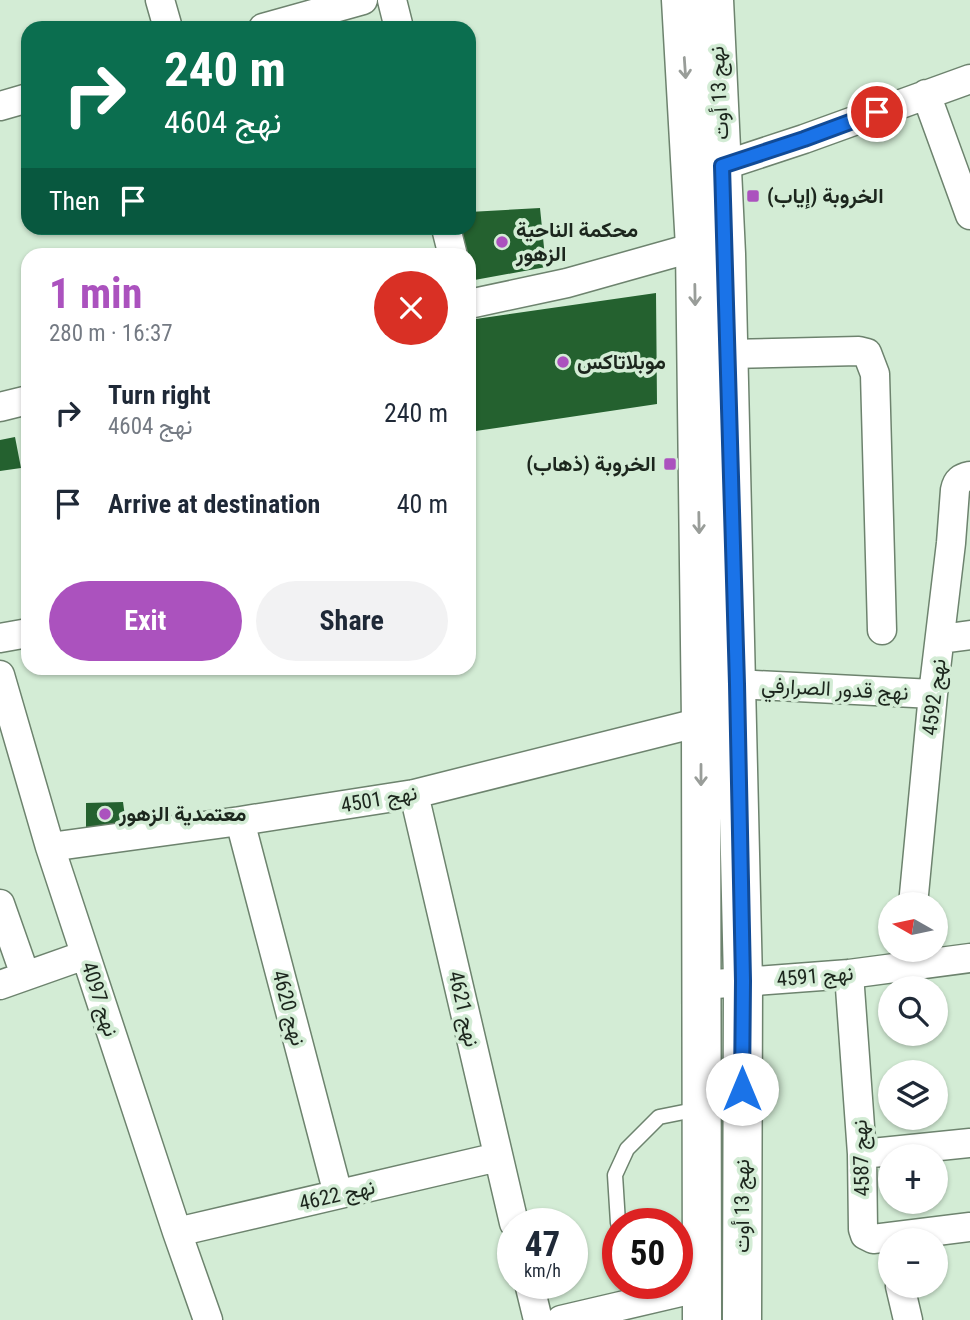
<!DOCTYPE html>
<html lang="en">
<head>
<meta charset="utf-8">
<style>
	body { margin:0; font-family:"Roboto Condensed",Vazirmatn,sans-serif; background:#f2f2f3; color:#1f2937; height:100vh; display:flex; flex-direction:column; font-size:26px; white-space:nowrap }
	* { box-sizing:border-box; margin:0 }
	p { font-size:23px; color:#747a83 }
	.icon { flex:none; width:38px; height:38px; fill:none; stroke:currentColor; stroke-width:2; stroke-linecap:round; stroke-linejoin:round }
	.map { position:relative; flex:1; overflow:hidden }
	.drawer { position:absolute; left:21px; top:248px; width:455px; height:427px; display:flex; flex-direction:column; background:#fff; border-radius:21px; box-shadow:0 2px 5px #0004 }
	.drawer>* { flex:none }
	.banner { position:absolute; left:21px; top:21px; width:455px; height:214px; border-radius:21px; box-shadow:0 2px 5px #0004; background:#0b6e4f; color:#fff; overflow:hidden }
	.needle { width:46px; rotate:279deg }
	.fabs { position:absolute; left:878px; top:892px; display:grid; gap:14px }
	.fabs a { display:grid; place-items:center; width:70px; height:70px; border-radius:50%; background:#fff; box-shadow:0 2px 5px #0004; font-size:35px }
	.speed { position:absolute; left:497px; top:1208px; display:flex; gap:14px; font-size:35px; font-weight:700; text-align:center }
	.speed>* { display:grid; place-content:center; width:91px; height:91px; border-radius:50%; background:#fff; box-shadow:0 2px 5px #0004; line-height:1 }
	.speed small { font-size:18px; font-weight:400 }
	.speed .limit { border:10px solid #d22; background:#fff; color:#111 }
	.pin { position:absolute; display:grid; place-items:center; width:60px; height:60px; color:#fff; margin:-30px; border:4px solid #fff; border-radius:50%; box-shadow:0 2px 7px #0007 }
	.me { position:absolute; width:77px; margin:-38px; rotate:0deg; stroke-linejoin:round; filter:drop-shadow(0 0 5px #0008) }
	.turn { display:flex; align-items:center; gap:24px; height:147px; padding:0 28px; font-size:32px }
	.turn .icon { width:91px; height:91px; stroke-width:2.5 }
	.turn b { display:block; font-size:49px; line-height:60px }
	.then { display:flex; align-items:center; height:66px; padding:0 28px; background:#0003; gap:14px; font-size:26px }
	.round { display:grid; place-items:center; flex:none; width:74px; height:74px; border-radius:37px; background:#f2f2f3 }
	.headline { display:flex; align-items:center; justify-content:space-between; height:119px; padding:0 28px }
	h1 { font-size:42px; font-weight:700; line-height:52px; color:#ab52be }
	.primary-button { display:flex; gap:14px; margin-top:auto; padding:14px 28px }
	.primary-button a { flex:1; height:80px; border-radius:42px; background:#ab52be; color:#fff; font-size:28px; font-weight:700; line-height:80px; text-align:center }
	.primary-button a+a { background:#f2f2f3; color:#1f2937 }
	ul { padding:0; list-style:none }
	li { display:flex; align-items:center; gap:21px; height:91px; padding:0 28px }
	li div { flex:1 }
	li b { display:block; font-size:26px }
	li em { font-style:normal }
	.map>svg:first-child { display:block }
	.building { fill:#24612f }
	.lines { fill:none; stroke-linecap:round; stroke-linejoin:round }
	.service-casing { stroke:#6d836e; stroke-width:17 }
	.minor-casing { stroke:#6d836e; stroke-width:31 }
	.secondary-casing { stroke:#6d836e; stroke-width:41 }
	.service { stroke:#fff; stroke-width:14 }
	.minor { stroke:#fff; stroke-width:28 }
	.secondary { stroke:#fff; stroke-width:38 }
	.oneway { stroke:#999d99 }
	.route-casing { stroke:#114b97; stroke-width:18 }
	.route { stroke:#1a73e8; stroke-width:12 }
	.poi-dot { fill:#ab52be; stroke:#d3ecd5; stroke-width:2.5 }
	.labels { text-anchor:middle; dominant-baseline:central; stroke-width:7; stroke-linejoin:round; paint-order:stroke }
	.street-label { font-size:21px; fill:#1c261d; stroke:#d3ecd5 }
	.poi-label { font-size:21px; font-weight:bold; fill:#1c261d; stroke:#d3ecd5; text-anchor:start }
</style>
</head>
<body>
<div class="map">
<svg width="970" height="1320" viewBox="0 0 970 1320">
	<rect width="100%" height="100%" fill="#d3ecd5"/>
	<path class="building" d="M540 208 546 267 469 281V256H463L457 228H469V212Z
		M656 293 657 404 469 432V320Z
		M15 437 21 468 0 471V440Z
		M123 802 126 824 86 829V803Z"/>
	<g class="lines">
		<g class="service-casing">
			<path id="service" d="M618 1223 615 1175 627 1149 659 1117 699 1109"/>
		</g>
		<g class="minor-casing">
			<path id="minor" d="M160 0 168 28
				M392 0 399 28
				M263 28 363 0
				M926 94 970 215
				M0 106 28 98
				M722 166 804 139 970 79
				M446 228 453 256
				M469 304 567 283 695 247
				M728 354 859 351 867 353 875 374 882 630
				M0 407 28 400
				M0 638 28 633
				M941 639 970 635
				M0 675 50 847 177 1232 208 1320
				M736 684 933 694
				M414 794 514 1223
				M240 821 338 1194
				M50 847 240 821 414 794 701 722
				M0 904 25 975
				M913 905 933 694 951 543 955 490C957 480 961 478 970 476
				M849 974 862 1154 863 1229 865 1235 873 1239 970 1227
				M0 985 85 955
				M702 985 849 974 970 958
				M862 1154 970 1143
				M177 1232 498 1157
				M529 1283 538 1320
				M900 1286 908 1320
				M561 1320 702 1287"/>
		</g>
		<g class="secondary-casing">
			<path id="secondary" d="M681 0 695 247 701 722 702 1320
				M714 0 726 254 736 684 743 981 742 1320"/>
		</g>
		<use href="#service" class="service"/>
		<use href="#minor" class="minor"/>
		<use href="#secondary" class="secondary"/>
	</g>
	<defs><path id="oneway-shaft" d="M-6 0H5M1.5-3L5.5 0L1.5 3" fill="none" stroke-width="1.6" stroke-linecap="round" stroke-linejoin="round" transform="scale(1.75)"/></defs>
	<g class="oneway">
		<use href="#oneway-shaft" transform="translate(685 68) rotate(86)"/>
		<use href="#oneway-shaft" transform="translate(695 295) rotate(89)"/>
		<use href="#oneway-shaft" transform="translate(699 523) rotate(89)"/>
		<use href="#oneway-shaft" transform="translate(701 775) rotate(90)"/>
	</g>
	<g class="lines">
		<g class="route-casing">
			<path id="route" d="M742 1089 743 981 737 684 722 166 804 139 877 112"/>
		</g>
		<use href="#route" class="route"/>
	</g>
	<g class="poi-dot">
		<rect x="746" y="189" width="14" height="14" rx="3.5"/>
		<circle cx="502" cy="242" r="7"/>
		<circle cx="563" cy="362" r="7"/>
		<rect x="663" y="457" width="14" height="14" rx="3.5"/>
		<circle cx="105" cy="814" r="7"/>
	</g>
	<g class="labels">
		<g class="street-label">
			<text transform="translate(719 93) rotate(-93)">نهج 13 أوت</text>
			<text transform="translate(835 689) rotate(3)">نهج قدور الصرارفي</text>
			<text transform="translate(934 697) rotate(-83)">نهج 4592</text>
			<text transform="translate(379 799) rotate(-10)">نهج 4501</text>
			<text transform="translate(815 976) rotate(-5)">نهج 4591</text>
			<text transform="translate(100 999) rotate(72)">نهج 4097</text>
			<text transform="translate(289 1008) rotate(75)">نهج 4620</text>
			<text transform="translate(464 1009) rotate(77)">نهج 4621</text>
			<text transform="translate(861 1158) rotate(-92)">نهج 4587</text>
			<text transform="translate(337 1195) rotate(-13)">نهج 4622</text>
			<text transform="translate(742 1206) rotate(-90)">نهج 13 أوت</text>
		</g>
		<g class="poi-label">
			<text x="767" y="196">الخروبة (إياب)</text>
			<text x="516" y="230">محكمة الناحية<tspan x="516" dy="24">الزهور</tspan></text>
			<text x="577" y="362">موبلاتاكس</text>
			<text x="656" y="464" text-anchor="end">الخروبة (ذهاب)</text>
			<text x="119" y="814">معتمدية الزهور</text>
		</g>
	</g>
</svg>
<div class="fabs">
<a><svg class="needle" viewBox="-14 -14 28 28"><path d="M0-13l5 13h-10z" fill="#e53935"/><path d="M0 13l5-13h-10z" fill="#747a83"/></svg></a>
<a><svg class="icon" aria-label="search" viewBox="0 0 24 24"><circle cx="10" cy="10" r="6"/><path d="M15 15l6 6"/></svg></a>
<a><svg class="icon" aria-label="layers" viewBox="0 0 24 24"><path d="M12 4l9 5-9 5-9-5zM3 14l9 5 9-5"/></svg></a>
<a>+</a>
<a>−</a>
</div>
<div class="speed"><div>47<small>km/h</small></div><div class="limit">50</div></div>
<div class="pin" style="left:877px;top:112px;background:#d93025"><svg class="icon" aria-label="arrive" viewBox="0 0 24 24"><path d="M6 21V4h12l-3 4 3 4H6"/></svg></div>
<svg class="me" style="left:742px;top:1089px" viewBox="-20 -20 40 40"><circle r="19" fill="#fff"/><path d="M0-13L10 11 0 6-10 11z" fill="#1a73e8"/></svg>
<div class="banner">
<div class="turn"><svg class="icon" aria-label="right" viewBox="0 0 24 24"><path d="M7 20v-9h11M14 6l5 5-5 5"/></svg><div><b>240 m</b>نهج 4604</div></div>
<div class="then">Then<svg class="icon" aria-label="arrive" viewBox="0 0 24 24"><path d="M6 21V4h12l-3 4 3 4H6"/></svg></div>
</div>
<section class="drawer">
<div class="headline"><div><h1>1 min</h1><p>280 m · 16:37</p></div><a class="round" style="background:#d93025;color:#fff"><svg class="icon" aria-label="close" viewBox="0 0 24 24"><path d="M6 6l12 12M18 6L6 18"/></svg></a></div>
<ul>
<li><svg class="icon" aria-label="right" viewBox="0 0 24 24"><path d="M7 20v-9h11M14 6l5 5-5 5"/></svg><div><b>Turn right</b><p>نهج 4604</p></div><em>240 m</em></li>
<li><svg class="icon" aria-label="arrive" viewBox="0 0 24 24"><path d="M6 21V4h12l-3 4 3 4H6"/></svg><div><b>Arrive at destination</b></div><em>40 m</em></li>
</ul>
<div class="primary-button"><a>Exit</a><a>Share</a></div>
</section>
</div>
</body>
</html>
